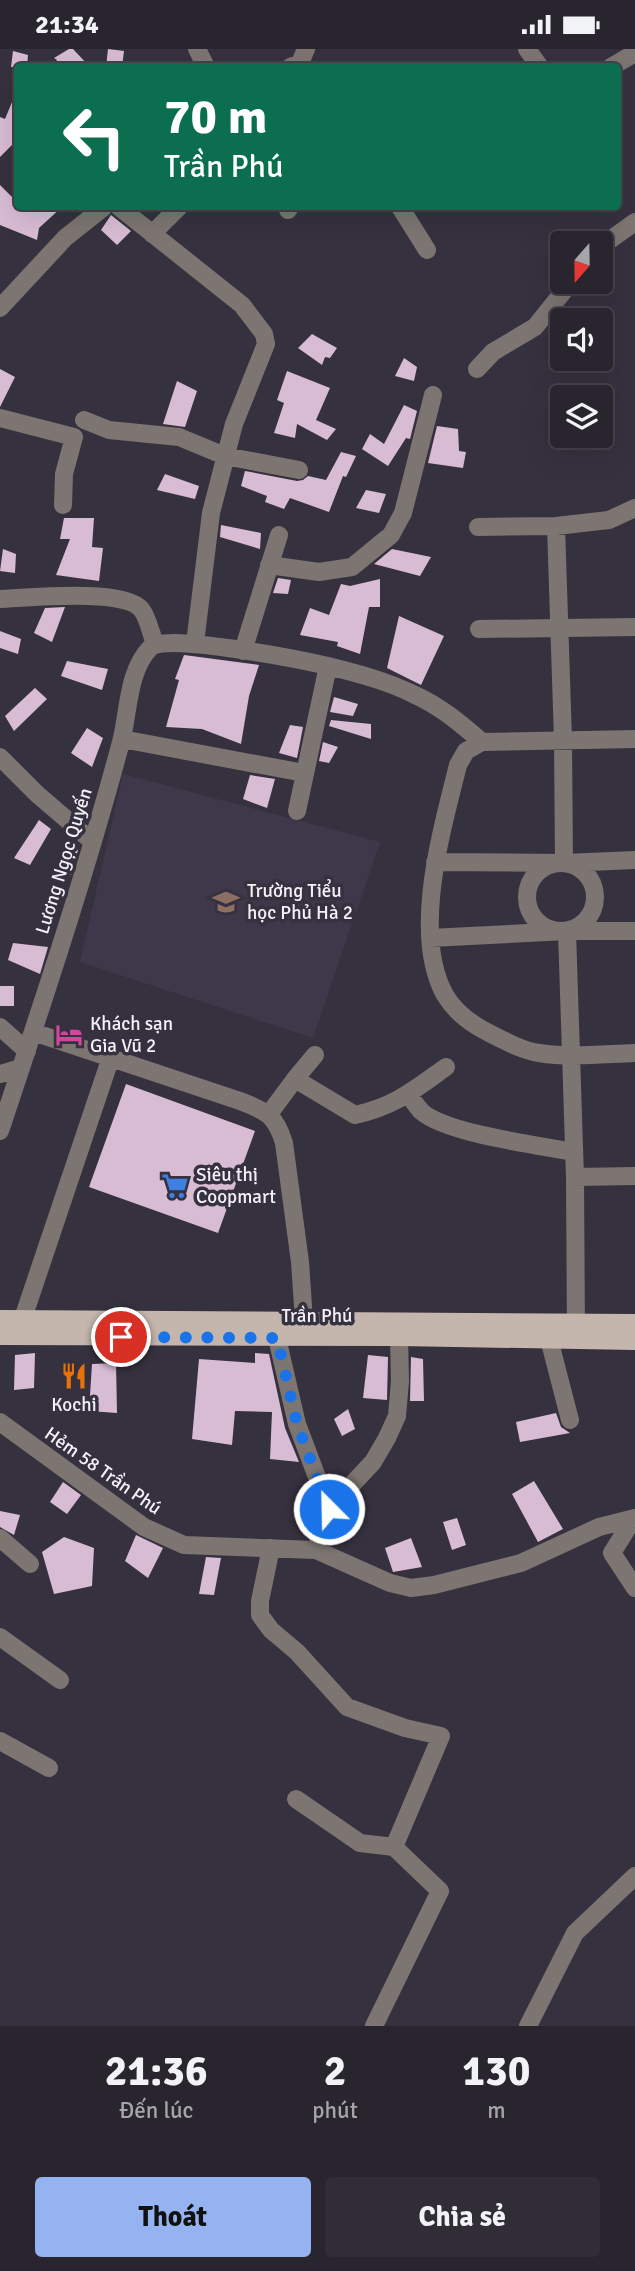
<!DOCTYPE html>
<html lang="vi">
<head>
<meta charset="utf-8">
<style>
	body { margin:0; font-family:Signika,sans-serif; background:#302d36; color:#f1f3f6; height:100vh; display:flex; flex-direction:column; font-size:26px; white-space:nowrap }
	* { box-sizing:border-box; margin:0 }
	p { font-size:23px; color:#a5a5aa }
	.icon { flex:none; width:38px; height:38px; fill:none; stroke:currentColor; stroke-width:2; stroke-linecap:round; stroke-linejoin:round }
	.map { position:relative; height:1977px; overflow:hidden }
	.panel { display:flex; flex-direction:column; background:#28252e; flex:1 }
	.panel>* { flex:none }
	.banner { position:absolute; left:14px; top:14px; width:607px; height:147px; border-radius:7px; box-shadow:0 7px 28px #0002,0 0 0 2px #44424a; background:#0b6e4f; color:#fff; overflow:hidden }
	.needle { width:46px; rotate:200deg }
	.controls { position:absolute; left:550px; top:182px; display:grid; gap:14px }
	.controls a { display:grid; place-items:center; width:63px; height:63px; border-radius:7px; background:#28252e; box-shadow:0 7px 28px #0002,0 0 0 2px #44424a; font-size:35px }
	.pin { position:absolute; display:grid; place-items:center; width:60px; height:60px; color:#fff; margin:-30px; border:4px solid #fff; border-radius:50%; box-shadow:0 2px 7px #0007 }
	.me { position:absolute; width:77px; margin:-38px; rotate:337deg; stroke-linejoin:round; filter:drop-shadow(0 0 5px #0008) }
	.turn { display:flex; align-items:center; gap:24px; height:147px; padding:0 35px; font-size:32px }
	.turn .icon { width:91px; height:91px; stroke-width:2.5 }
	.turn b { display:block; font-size:49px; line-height:60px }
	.eta { display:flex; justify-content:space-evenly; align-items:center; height:119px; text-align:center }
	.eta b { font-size:42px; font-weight:700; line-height:49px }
	.action { display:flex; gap:14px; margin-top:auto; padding:14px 35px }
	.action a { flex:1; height:80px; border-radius:7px; background:#95b2f1; color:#111; font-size:28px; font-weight:700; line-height:80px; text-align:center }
	.action a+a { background:#302d36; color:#f1f3f6 }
	.status { display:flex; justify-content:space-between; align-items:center; height:49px; padding:0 35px; background:#28252e; direction:ltr }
	.status svg { height:19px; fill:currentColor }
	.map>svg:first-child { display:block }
	.built { fill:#3f384b }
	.building { fill:#d8bcd4 }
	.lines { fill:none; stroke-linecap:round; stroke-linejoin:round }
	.minor { stroke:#7c7571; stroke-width:18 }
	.major { stroke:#c4b6ac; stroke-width:18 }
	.route { stroke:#1a73e8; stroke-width:12; stroke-dasharray:0 21.6 }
	.labels { text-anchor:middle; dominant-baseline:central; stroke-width:7; stroke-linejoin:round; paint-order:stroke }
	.street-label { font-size:19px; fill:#f3f0f9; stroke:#36313e }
	.poi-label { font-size:19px; fill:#f3f0f9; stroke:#36313e; text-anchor:start }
</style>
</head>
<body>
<div class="status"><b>21:34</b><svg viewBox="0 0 49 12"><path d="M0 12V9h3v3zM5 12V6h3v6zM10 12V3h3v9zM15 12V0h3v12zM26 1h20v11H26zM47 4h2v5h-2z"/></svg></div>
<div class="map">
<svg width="635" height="1977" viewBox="0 0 635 1977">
	<rect width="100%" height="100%" fill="#36313e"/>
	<path class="built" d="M123 725 380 793 313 989 80 913Z"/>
	<path class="building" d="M69 0H73L90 18H53L57 11 54 9Z
		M108 0 124 2 122 18H106Z
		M13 2 28 6 27 18H11Z
		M17 41 18 90 0 108V68L5 70Z
		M0 136 18 154V158H62L39 179 37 191 0 176Z
		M111 166 131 182 117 196 101 181Z
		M312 285 337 299 330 309 325 308 322 316 298 299Z
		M404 309 417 318 414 332 395 327Z
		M0 320 15 328 0 358Z
		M287 322 330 339 316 371 336 380 327 391 297 375 295 389 274 384 284 354 277 351Z
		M177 332 197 342 185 378 163 375Z
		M404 356 417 362 410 390 406 389 388 417 362 400 370 385 384 395Z
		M437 377 458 380 459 402 466 403 463 419 428 414Z
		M341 403 356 407 346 428 343 427 329 463 290 449 284 460 265 453 267 447 241 437 245 422 297 432 303 431 308 427 326 431Z
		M165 425 199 437 195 450 157 441Z
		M366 441 386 445 379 464 356 459Z
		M64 469H94L92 498 103 499 99 532 56 526 70 490H60Z
		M221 476 261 484 260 500 220 488Z
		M3 500 16 505 15 524 0 522Z
		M392 500 431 508 420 527 374 515Z
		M278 529 291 531 288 545 273 544Z
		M380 530V558H369L360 605 337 597 338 593 300 586 310 559 329 566 341 535 350 537Z
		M65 558 52 593 34 584 45 559Z
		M399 567 444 587 421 636 387 619Z
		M0 582 21 590 18 605 0 599Z
		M184 606 259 616 249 647 241 695 202 680 166 678 179 631 175 630Z
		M67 612 108 620 102 641 61 627Z
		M35 639 47 650 14 682 5 667Z
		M334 648 358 655 353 667 330 663Z
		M331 671 371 675V690L329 677Z
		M290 676 303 678 297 709 279 704Z
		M87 679 103 689 92 718 71 704Z
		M323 693 338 698 329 714 319 712Z
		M250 726 275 730 267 759 243 750Z
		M39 771 51 780 30 816 14 809Z
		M71 797 78 801 71 826 54 820Z
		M13 894 48 898 40 925 8 911Z
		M0 937H14V957H0Z
		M126 1035 255 1082 218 1184 89 1138Z
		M35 1304 34 1339 14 1341 15 1306Z
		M255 1304 269 1305 285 1379 299 1413 270 1410 272 1363 235 1362 232 1396 192 1390 199 1310 255 1314Z
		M368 1306 388 1308 387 1351 363 1349Z
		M411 1308 423 1310 424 1352H410Z
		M116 1314 117 1364 89 1362 92 1315Z
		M348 1360 355 1380 342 1387 334 1370Z
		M556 1364 561 1378 570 1384 520 1393 516 1373Z
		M534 1432 563 1480 538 1493 512 1445Z
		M63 1433 81 1446 67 1465 50 1453Z
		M0 1462 20 1466 14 1486 0 1478Z
		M457 1469 466 1496 452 1501 443 1473Z
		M136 1486 163 1499 148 1529 125 1512Z
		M64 1488 94 1499 92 1537 54 1545 42 1503Z
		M411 1489 422 1518 393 1523 385 1499Z
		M206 1508 221 1509 214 1546 199 1545Z"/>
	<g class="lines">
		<path class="minor" d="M197 0 206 18
			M527 0 540 18
			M290 18 300 14 306 0
			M611 18 635 4
			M119 158 242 256 264 285 266 295 234 375 211 464 195 594
			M400 158 427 201
			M288 161 290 158
			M152 185 179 158
			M600 198 635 173
			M0 259 65 189 104 158
			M477 320 493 303 535 278 571 233
			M0 369 74 388 64 425 63 456
			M84 371 109 381 179 388 225 407 299 421
			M556 477 563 691 564 814
			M478 478 556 477 609 471 635 459
			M269 516 319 523 352 518 391 486 403 464 433 346
			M0 550C28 549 123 539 141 560 148 568 151 585 155 595
			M479 580 635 578
			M243 602 279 486
			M122 690 304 724
			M635 690 482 693 466 702 458 716C442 781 411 885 445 946 455 963 473 976 489 984 505 992 521 1001 539 1004 570 1009 604 1005 635 1004
			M0 708 37 745 93 793
			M297 762 328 617
			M435 813 564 814 635 811
			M527 848a34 34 0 1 1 68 0a34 34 0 1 1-68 0Z
			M567 882 575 1128 576 1287
			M430 889 567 882H635
			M0 978 27 1002
			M33 983 240 1052C267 1062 276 1067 284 1094L300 1213 305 1286
			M0 1025 21 1019
			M295 1030 355 1066C395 1057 414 1041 446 1018
			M408 1046C413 1051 417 1058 422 1063 448 1085 538 1096 574 1103
			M269 1065 295 1030 315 1006
			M0 1082C43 953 86 824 121 693 129 663 127 622 151 598 166 584 302 611 328 617 356 624 387 632 413 645 440 657 460 674 482 693
			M575 1128 635 1127
			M18 1284 111 1008
			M277 1289 297 1375 329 1460
			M549 1290 570 1371
			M0 1373 144 1478 184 1496 316 1501 390 1534 411 1539 434 1536 521 1514 599 1478 635 1469
			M633 1470 612 1504 635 1539
			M0 1489 30 1515
			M271 1499 260 1552V1566L271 1581 297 1603 347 1658 405 1679 441 1687 394 1798
			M316 1501 329 1460 373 1413 387 1389 397 1367 400 1332 399 1288
			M0 1588 60 1631
			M0 1692 49 1719
			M296 1750 360 1794 394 1798 440 1842 374 1977
			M528 1977 575 1884 635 1827"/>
		<path class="major" d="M0 1270 635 1274
			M0 1287 399 1288 635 1292"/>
	</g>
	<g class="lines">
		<path class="route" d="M121 1288 277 1289 297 1375 329 1460"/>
	</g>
	<defs>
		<g id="school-bare" transform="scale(2.1)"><path d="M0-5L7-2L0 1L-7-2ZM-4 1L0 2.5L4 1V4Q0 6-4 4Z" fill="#8d6e63" stroke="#36313e" stroke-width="2.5" paint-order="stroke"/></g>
		<g id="hotel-bare" transform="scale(2.1)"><path d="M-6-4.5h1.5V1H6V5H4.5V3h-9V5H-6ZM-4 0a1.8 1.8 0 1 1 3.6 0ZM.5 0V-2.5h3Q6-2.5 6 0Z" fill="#d1479c" stroke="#36313e" stroke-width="2.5" paint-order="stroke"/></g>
		<g id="supermarket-bare" transform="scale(2.1)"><path d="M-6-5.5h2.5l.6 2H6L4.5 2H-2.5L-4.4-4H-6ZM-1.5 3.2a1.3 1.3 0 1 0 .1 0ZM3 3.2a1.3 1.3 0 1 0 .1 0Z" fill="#3f7fe0" stroke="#36313e" stroke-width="2.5" paint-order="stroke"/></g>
		<g id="restaurant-bare" transform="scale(2.1)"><path d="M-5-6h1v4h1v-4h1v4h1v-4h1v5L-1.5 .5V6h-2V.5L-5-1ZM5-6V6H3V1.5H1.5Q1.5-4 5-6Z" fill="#e8710a" stroke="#36313e" stroke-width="2.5" paint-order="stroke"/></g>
	</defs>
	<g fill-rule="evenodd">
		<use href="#school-bare" x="226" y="853"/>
		<use href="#hotel-bare" x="69" y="986"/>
		<use href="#supermarket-bare" x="175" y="1137"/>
		<use href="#restaurant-bare" x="74" y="1327"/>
	</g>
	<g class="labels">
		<g class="street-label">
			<text transform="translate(64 812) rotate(-73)">Lương Ngọc Quyến</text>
			<text x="317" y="1267">Trần Phú</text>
			<text transform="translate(103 1422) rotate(35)">Hẻm 58 Trần Phú</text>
		</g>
		<g class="poi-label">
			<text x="247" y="842">Trường Tiểu<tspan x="247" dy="22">học Phủ Hà 2</tspan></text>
			<text x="90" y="975">Khách sạn<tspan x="90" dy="22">Gia Vũ 2</tspan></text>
			<text x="196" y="1126">Siêu thị<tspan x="196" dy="22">Coopmart</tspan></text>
			<text x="74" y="1356" text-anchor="middle">Kochi</text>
		</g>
	</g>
</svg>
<div class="controls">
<a><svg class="needle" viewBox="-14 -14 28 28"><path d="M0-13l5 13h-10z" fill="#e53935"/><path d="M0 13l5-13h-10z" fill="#a5a5aa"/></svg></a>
<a><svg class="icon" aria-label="sound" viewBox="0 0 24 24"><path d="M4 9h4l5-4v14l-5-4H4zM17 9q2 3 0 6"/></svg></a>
<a><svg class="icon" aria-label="layers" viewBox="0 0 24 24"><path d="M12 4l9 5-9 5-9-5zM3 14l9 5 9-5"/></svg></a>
</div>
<div class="pin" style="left:121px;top:1288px;background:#d93025"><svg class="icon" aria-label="arrive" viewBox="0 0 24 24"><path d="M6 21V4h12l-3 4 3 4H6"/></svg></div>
<svg class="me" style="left:329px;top:1460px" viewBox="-20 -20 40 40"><circle r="17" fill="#1a73e8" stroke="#fff" stroke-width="3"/><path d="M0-11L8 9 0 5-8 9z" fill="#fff"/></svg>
<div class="banner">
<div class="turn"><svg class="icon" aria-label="left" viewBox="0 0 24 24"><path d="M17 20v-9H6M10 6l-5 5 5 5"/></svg><div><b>70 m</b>Trần Phú</div></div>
</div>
</div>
<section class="panel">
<div class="eta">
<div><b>21:36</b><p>Đến lúc</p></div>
<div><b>2</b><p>phút</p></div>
<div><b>130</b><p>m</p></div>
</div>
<div class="action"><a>Thoát</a><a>Chia sẻ</a></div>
</section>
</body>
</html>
